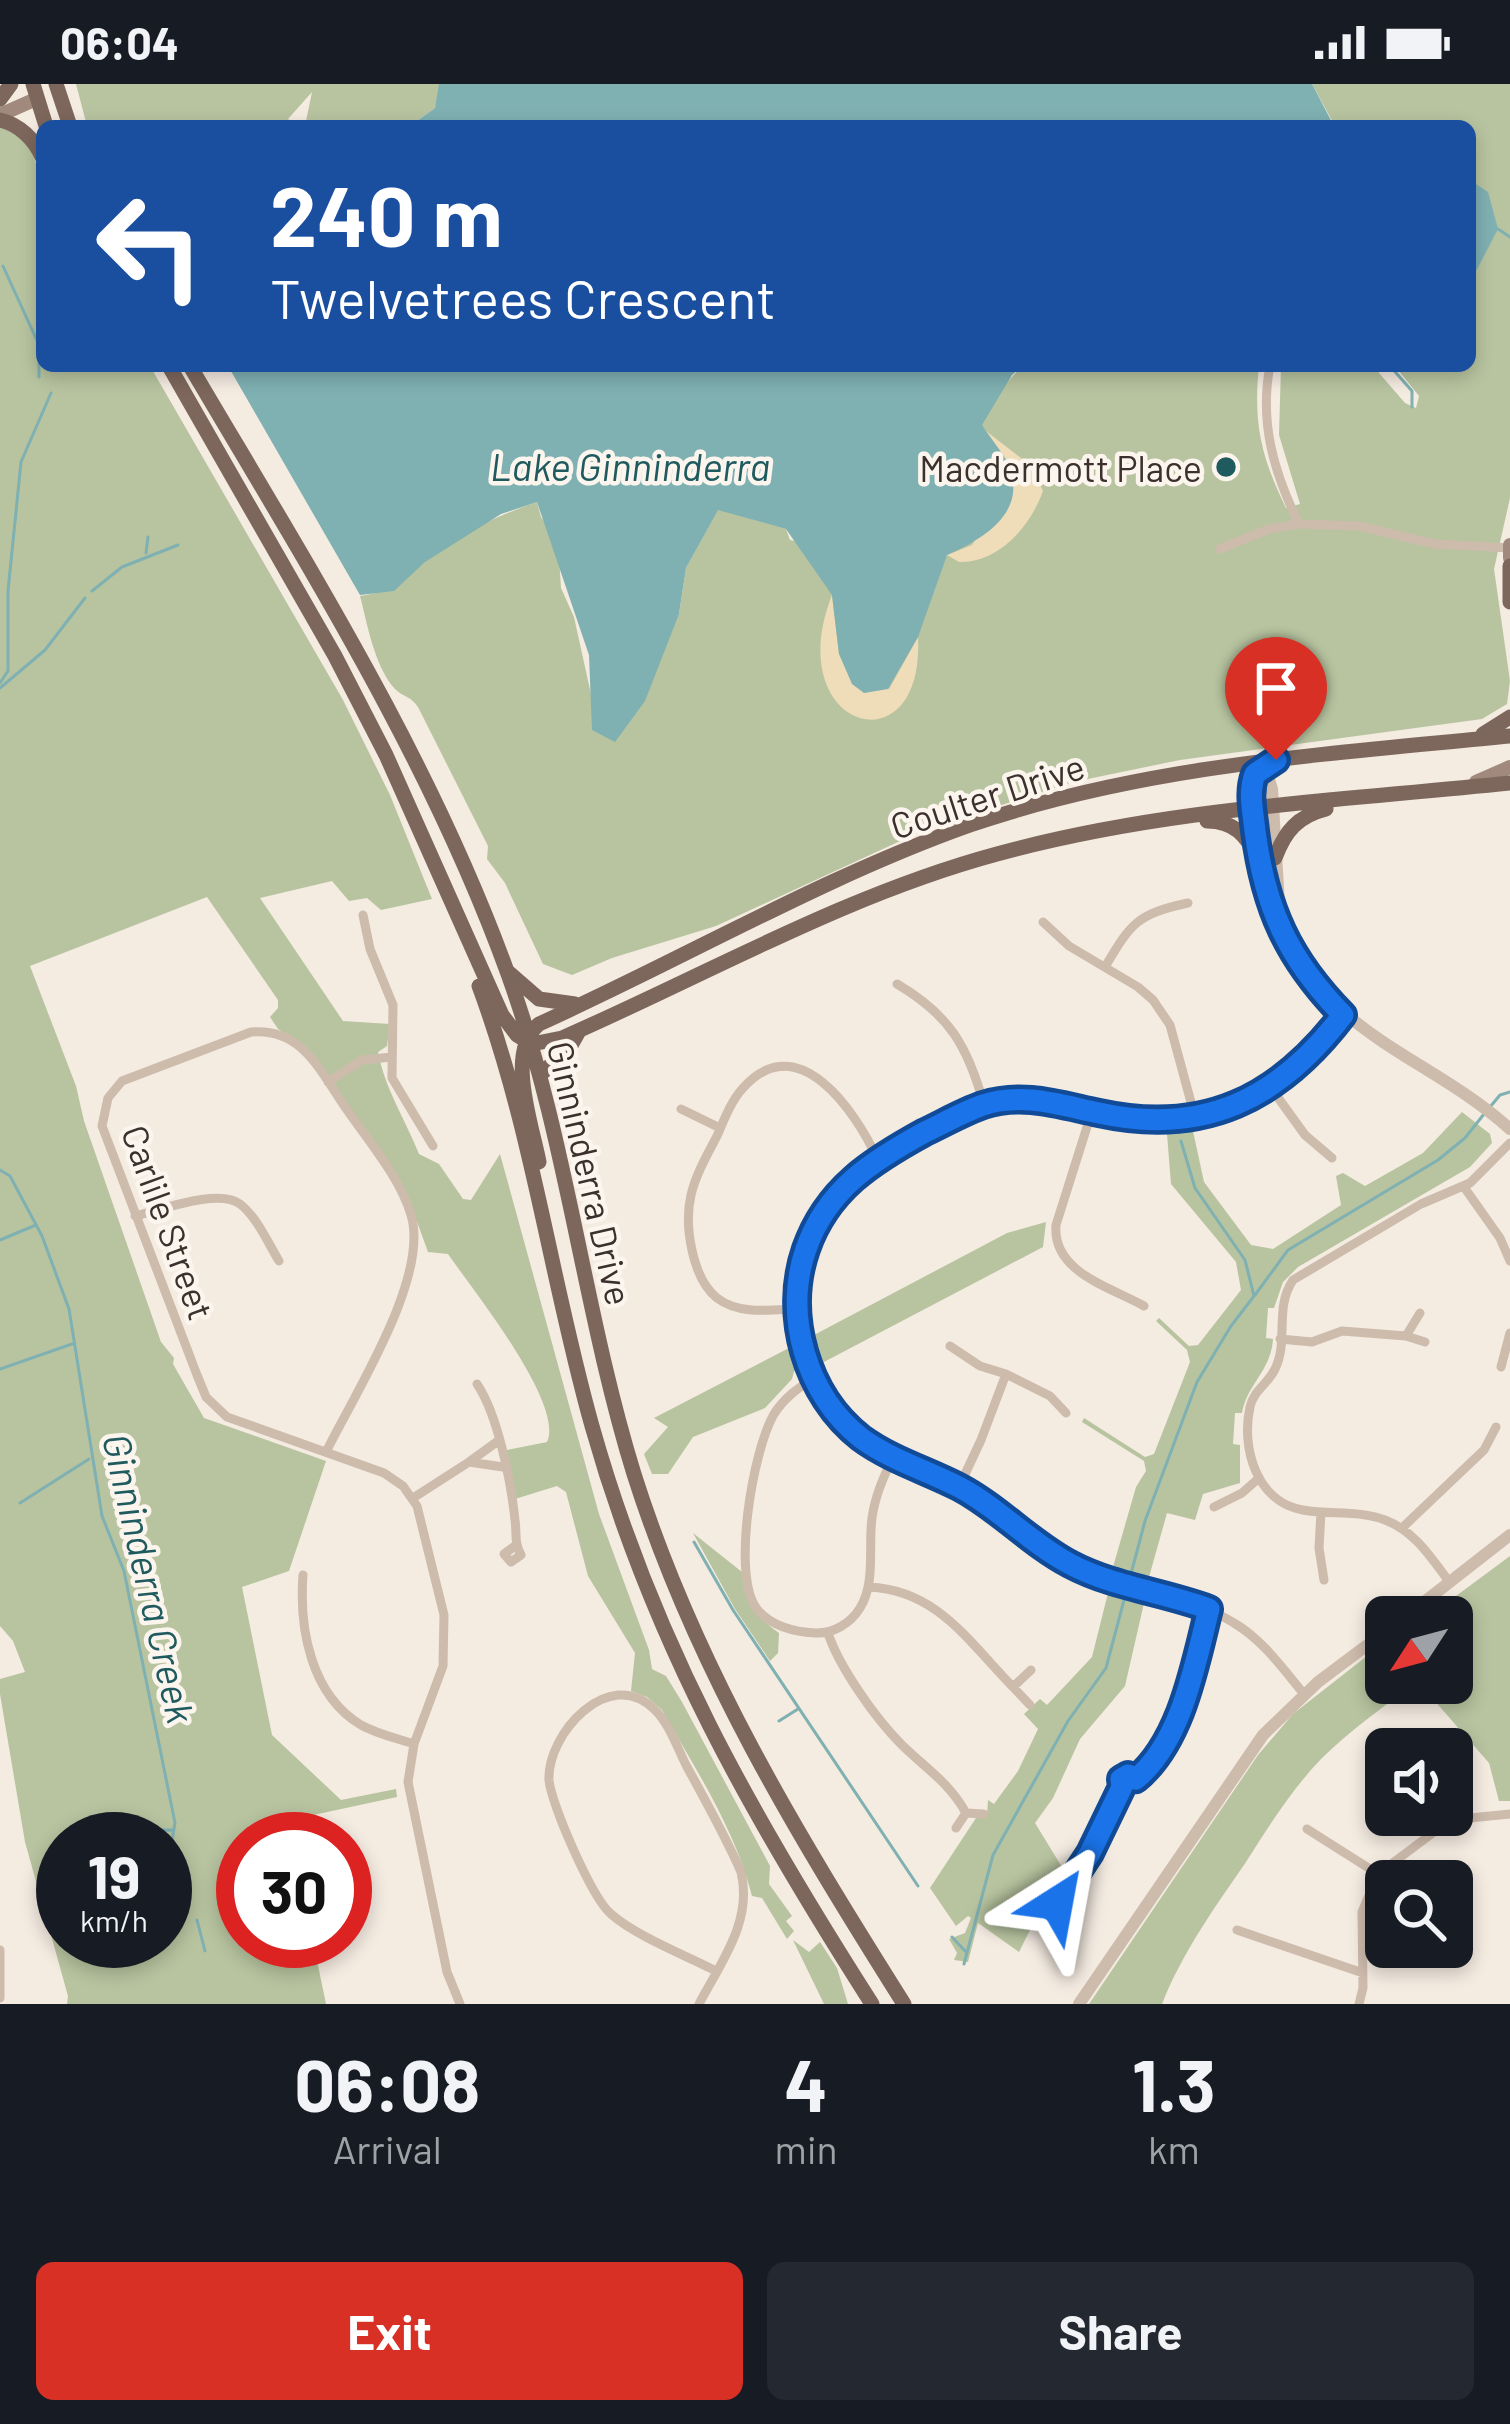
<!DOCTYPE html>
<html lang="en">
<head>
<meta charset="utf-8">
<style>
	body { margin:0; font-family:Barlow,sans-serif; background:#242831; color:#f1f3f6; height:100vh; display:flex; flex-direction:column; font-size:45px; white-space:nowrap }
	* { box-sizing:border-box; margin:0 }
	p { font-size:39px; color:#9ea1a6 }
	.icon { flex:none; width:66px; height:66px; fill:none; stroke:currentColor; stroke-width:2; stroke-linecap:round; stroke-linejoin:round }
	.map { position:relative; height:1920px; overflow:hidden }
	.details { display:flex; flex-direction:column; background:#171b24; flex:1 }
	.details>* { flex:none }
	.banner { position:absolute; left:36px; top:36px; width:1440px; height:252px; border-radius:18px; box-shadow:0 6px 18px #0003; background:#1a4fa0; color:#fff; overflow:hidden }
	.needle { width:78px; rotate:234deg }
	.fabs { position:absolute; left:1365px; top:1512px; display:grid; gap:24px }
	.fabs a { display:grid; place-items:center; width:108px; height:108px; border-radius:18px; background:#171b24; box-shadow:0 6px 18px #0003; font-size:60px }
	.speed { position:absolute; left:36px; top:1728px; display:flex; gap:24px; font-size:60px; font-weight:700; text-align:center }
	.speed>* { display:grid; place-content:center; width:156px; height:156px; border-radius:50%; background:#171b24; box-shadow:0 6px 18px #0003; line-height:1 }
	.speed small { font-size:30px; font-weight:400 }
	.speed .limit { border:18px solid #d22; background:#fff; color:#111 }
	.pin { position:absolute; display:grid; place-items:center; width:102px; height:102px; color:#fff; margin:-123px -51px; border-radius:50% 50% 50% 0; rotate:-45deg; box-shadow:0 0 12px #0007 }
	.pin .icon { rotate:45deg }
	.me { position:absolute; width:132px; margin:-66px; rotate:34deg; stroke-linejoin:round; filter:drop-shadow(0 0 9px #0008) }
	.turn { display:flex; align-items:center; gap:42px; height:252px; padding:0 36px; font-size:54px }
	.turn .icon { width:156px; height:156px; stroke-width:2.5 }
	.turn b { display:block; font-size:84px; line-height:102px }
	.eta { display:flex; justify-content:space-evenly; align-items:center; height:204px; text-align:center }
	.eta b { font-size:72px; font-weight:700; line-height:84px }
	.action { display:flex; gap:24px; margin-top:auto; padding:24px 36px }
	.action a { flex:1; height:138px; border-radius:18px; background:#d93025; color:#fff; font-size:48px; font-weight:700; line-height:138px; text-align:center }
	.action a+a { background:#242831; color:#f1f3f6 }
	.status { display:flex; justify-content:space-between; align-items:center; height:84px; padding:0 60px; background:#171b24; direction:ltr }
	.status svg { height:33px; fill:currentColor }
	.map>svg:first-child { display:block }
	.green { fill:#b8c4a0; fill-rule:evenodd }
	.sand { fill:#efdcb8 }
	.water { fill:#7fb0b2 }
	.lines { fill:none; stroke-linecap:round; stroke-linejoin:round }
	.stream { stroke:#7fb0b2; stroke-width:3 }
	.minor { stroke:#cdbbac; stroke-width:9 }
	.tertiary { stroke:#cdbbac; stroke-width:12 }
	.secondary { stroke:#a18a7d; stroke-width:14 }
	.primary { stroke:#7d675c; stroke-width:15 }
	.route-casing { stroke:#114b97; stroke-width:30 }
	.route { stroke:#1a73e8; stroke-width:21 }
	.poi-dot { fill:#1f5a5e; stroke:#fbf5ee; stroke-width:4.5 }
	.labels { text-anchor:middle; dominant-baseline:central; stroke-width:9; stroke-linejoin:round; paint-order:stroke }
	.poi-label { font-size:36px; fill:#3b302b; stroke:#fbf5ee; text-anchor:end }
	.street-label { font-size:36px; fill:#3b302b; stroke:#fbf5ee }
	.water-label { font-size:39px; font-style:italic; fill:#1f5a5e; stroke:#fbf5ee }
</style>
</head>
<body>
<div class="status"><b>06:04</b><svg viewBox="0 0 49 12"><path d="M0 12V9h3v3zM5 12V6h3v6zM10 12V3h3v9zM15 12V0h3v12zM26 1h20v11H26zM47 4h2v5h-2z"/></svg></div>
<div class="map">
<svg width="1510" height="1920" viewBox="0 0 1510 1920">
	<rect width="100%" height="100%" fill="#f4ebe1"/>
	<path class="green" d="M76 0H441L435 24 410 42 383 36 377 42H305L312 8 288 35 299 42H87Z
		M1312 0H1510V414L1494 485 1510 597 1507 620 1482 635 1180 676 1073 698 924 746 716 842 612 874 572 891 543 880 505 799 487 775 488 762 418 623C411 612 403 613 395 605 374 582 367 538 360 512 403 506 401 489 433 469 465 448 501 430 537 418L541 433 558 458 561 504 574 533 598 642 679 530 686 484 718 425 786 445 790 456 800 458 943 473 1001 440 1016 417 971 354 1002 304 1022 282H1259C1253 339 1261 373 1286 424L1300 420 1279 351 1281 282H1373L1405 319 1416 324 1419 312 1395 282H1470V199L1495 149 1470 98V42H1335Z
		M0 11 13 46 28 59 42 94V282H150L343 616 390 711 432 815 381 826 367 814 349 817 332 797 260 814 343 937 390 940 387 962 378 968C385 1005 405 1035 419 1070L439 1080 463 1115 471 1116 500 1070 599 1430 649 1566 652 1585 666 1592 682 1618 770 1782 769 1800 792 1832 786 1837 794 1847 787 1855 762 1814 752 1812C736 1747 695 1684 662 1626L647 1613 631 1607 635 1569 588 1492 566 1408 557 1402 515 1415 502 1367 547 1358C565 1320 472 1205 448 1170L428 1168 415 1132 302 962 278 945 270 933 278 924V916L207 813 30 882 76 1002 84 1037 161 1258 174 1274 173 1280 204 1334 326 1377 289 1487 242 1503 272 1651 341 1716 396 1705 397 1713 290 1736 293 1755H243V1857H313L326 1920H67L68 1912 25 1758 0 1610V1595L25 1588 13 1557 0 1542ZM63 1755H165V1857H63Z
		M1462 1028 1490 1050 1492 1059 1470 1083 1298 1183 1283 1198 1274 1224H1268L1266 1254 1273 1255C1271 1287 1247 1300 1242 1329H1235L1233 1360 1240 1361V1399L1203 1410 1195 1436 1167 1429 1149 1493 1113 1483 1136 1403 1146 1387 1144 1377 1082 1338 1084 1334 1145 1373 1154 1370 1190 1278 1187 1266 1156 1237 1159 1234 1189 1262 1198 1261 1241 1206 1236 1178 1171 1100 1167 1050 1193 1047 1204 1098 1251 1161 1273 1165 1341 1121 1336 1092 1343 1089 1365 1102 1423 1069Z
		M1046 1138 1043 1163 822 1279 814 1251 1007 1149Z
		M789 1264 795 1284 792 1295 765 1324 693 1353 668 1390H652L644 1370 668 1343 654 1334Z
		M693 1449 742 1488C744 1518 754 1531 779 1549L778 1569 770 1577 735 1525Z
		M1510 1472V1717H1499L1489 1679 1419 1599H1452V1533H1418L1440 1517 1456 1512Z
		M1108 1509 1144 1519 1125 1602 1080 1655 1053 1714 1035 1739 1065 1788 1042 1809 1040 1826 1019 1868 978 1839 968 1878 954 1876 957 1869 949 1855 965 1849 971 1834 968 1832 956 1842 930 1804 976 1734 987 1731 988 1716 994 1720 1018 1687 1038 1645 1024 1630 1040 1615 1047 1621 1092 1573Z
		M1386 1557V1599H1415C1383 1623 1351 1646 1322 1674 1292 1705 1269 1742 1246 1778 1215 1823 1182 1869 1162 1920H1089L1258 1671 1293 1630Z
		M793 1856 809 1868 820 1858 837 1884 848 1920H824Z"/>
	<path class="sand" d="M986 347 1030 381 1043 407C1031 441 1000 479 959 478L947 471 972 461 1014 395 1006 375Z
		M832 511 839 570 889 605 918 553C925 688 779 646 832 511Z"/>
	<path class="water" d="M439 0H1312L1334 42H410L435 24Z
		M1470 96 1488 108 1498 145 1470 199Z
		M228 282H1022L1012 291 982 341C990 354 1002 367 1008 381 1029 427 984 455 947 471L918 553 888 605 864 609 852 600 839 570 832 511 786 445 718 426 686 484 679 530 645 617 615 658 592 646 589 571 537 418 501 430 425 478 394 507 360 511Z"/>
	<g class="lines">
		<path class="stream" d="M1498 145 1510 153
			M3 182 39 261V293
			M1390 282 1412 307V323
			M146 469 148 453
			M92 507 122 483 178 461
			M0 599 8 587V507L21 378 51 309
			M0 604 45 566 85 514
			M1490 1023 1500 1011 1510 1008
			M0 1086 10 1092 42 1152 69 1225 102 1432 124 1487 175 1739 169 1773
			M0 1156 36 1141
			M1255 1211 1288 1166 1438 1076 1465 1054 1484 1030
			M0 1285 72 1260
			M20 1419 89 1375
			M694 1458 733 1526 918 1802
			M779 1637 798 1625
			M96 1747 172 1746
			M197 1836 205 1867
			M952 1853 967 1869
			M964 1880 993 1771 1068 1637 1106 1584 1145 1437 1197 1298 1231 1242 1254 1212 1245 1176 1195 1104 1181 1057"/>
		<path class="minor" d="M1270 282C1259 338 1274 389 1299 440L1359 442 1435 460 1510 464
			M1220 465 1269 445 1299 440
			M363 831 370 865 393 921 392 994 433 1062
			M1043 838 1069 862 1138 903 1153 916 1170 941 1195 1033
			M1105 883C1131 839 1137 830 1188 819
			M897 900C950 931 968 963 984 1021
			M328 998 362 976 392 973
			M1271 1004 1305 1051 1332 1074
			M681 1025 720 1044
			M1092 1027 1056 1141C1052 1188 1110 1203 1144 1222
			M1464 1103 1500 1154 1510 1177
			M135 1132C161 1126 219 1104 240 1120 257 1133 268 1159 279 1177
			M797 1225C771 1226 739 1231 717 1214 692 1194 684 1141 691 1111 696 1090 707 1071 717 1052 724 1036 731 1017 743 1004 798 942 856 1028 877 1074
			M1406 1252 1420 1229
			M1280 1255 1312 1258 1342 1247 1406 1252 1425 1258
			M950 1262 980 1282 1006 1290 981 1356 959 1403
			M1501 1283 1510 1249
			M1006 1290 1050 1312 1066 1329
			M814 1294C798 1304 784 1314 774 1330 753 1366 731 1492 757 1525 770 1542 795 1548 815 1549 833 1550 851 1539 860 1524 876 1498 868 1463 872 1434 875 1412 883 1393 893 1374
			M477 1300C498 1331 511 1398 515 1436 517 1451 514 1458 521 1471L511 1478 504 1470 515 1462
			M326 1368C354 1311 430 1193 411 1131 399 1090 363 1051 339 1014 316 979 298 944 251 948L122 997 108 1014 102 1042 197 1291 206 1313 227 1333 384 1389 403 1402 417 1422 444 1531 443 1582 414 1660 408 1698 447 1888 460 1920
			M469 1378 498 1357
			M413 1414 469 1378 503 1383
			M1214 1423 1242 1409 1259 1394
			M1321 1428 1319 1464 1324 1496
			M1402 1444 1484 1366 1496 1343
			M303 1491C299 1545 311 1611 361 1641 377 1650 396 1654 414 1660
			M1450 1499C1432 1475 1415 1447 1385 1436 1359 1426 1330 1431 1303 1426 1256 1418 1241 1363 1250 1323 1253 1307 1268 1300 1275 1285 1289 1257 1274 1224 1293 1196L1421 1120 1470 1099 1510 1059
			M869 1503C937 1506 968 1557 1013 1603
			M828 1549C839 1583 876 1635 901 1660 925 1684 949 1698 966 1729L984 1730
			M1304 1610C1283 1585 1263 1556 1234 1539 1187 1510 1130 1507 1080 1485 1043 1469 1016 1440 983 1417 955 1398 923 1390 893 1374 833 1342 793 1280 798 1211 802 1157 826 1112 869 1080 905 1053 974 1017 1018 1015 1055 1013 1089 1029 1125 1035 1216 1049 1290 1000 1343 931
			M1030 1621 1013 1603 1031 1586
			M1387 1655 1398 1665
			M1122 1704H1134C1137 1688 1165 1662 1173 1642 1189 1606 1198 1564 1209 1525
			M956 1744 966 1729
			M1307 1745 1378 1790
			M1057 1819 1091 1769 1122 1704 1121 1695 1128 1691 1135 1695
			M1237 1846 1363 1889
			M0 1866V1914
			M699 1920C721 1878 753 1837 741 1788 725 1751 705 1716 686 1681 677 1663 669 1639 654 1625 609 1581 547 1650 549 1696 551 1720 592 1814 611 1830 636 1852 685 1871 716 1887
			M1359 1920 1363 1904 1362 1828 1378 1790 1450 1736 1510 1730"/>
		<path class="tertiary" d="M1272 678 1255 690C1246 715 1254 746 1258 772 1263 806 1271 819 1285 849 1332 954 1430 973 1510 1045
			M1254 686 1268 693 1272 705 1280 836
			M1405 1533 1510 1451
			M1079 1920 1263 1651 1318 1598 1386 1547"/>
		<path class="secondary" d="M0 31 36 15
			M1510 461V474
			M1476 698 1510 683"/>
		<path class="primary" d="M33 0 46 42
			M56 0 70 42
			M0 15 11 0
			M0 36C19 40 35 56 42 73
			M169 282 335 572 386 671 502 931 517 951 532 960 562 954C706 891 845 811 997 770 1164 724 1338 717 1510 699
			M190 282C306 479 430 674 508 890 567 1053 583 1225 634 1390 695 1583 797 1750 904 1920
			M1510 482V518
			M1483 650 1510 633
			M1207 737C1235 737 1246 752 1259 775
			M1275 774C1285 747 1298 732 1326 725
			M508 888 539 915 575 920
			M479 902C532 1044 551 1197 592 1342 653 1559 752 1732 872 1920
			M541 990 570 963 579 947
			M539 1078C532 1040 505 968 539 940 681 876 823 793 970 741 1145 681 1328 670 1510 652"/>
	</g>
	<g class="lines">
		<g class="route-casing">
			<path id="route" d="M1057 1819 1090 1769 1122 1703 1121 1695 1128 1691 1136 1695C1182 1657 1195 1580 1209 1525 1164 1508 1113 1503 1070 1480 1030 1459 999 1424 959 1403 926 1386 891 1376 861 1354 806 1311 783 1231 806 1165 827 1105 872 1077 925 1048 944 1039 963 1028 983 1021 1023 1008 1060 1021 1099 1029 1204 1052 1279 1015 1343 931 1288 875 1265 824 1255 747 1253 727 1248 709 1255 690L1276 676"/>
		</g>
		<use href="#route" class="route"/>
	</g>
	<circle class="poi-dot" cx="1226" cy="383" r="12"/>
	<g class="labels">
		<g class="poi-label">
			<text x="1202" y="383">Macdermott Place</text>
		</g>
		<g class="street-label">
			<text transform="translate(987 711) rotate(-18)">Coulter Drive</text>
			<text transform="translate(591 1089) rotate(77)">Ginninderra Drive</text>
			<text transform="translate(169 1138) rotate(70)">Carlile Street</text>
		</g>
		<g class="water-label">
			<text x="630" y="381">Lake Ginninderra</text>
			<text transform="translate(150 1494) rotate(77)">Ginninderra Creek</text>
		</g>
	</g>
</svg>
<div class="fabs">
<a><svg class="needle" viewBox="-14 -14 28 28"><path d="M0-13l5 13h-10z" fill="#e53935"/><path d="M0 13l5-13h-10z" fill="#9ea1a6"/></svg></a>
<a><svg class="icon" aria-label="sound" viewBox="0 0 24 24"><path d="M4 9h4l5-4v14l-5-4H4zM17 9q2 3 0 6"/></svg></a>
<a><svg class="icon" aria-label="search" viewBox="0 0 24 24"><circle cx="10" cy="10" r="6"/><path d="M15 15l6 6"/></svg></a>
</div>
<div class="speed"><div>19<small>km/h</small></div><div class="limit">30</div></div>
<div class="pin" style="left:1276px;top:676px;background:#d93025"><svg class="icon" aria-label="arrive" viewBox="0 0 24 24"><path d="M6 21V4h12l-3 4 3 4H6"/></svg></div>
<svg class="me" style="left:1057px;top:1819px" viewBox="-20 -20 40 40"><path d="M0-17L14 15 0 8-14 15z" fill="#1a73e8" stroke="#fff" stroke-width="4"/></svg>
<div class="banner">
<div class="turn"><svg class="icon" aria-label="left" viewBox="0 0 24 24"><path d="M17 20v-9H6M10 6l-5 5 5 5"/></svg><div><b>240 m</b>Twelvetrees Crescent</div></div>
</div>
</div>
<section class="details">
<div class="eta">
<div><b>06:08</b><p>Arrival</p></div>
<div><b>4</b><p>min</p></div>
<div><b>1.3</b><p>km</p></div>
</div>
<div class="action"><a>Exit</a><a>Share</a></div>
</section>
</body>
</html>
